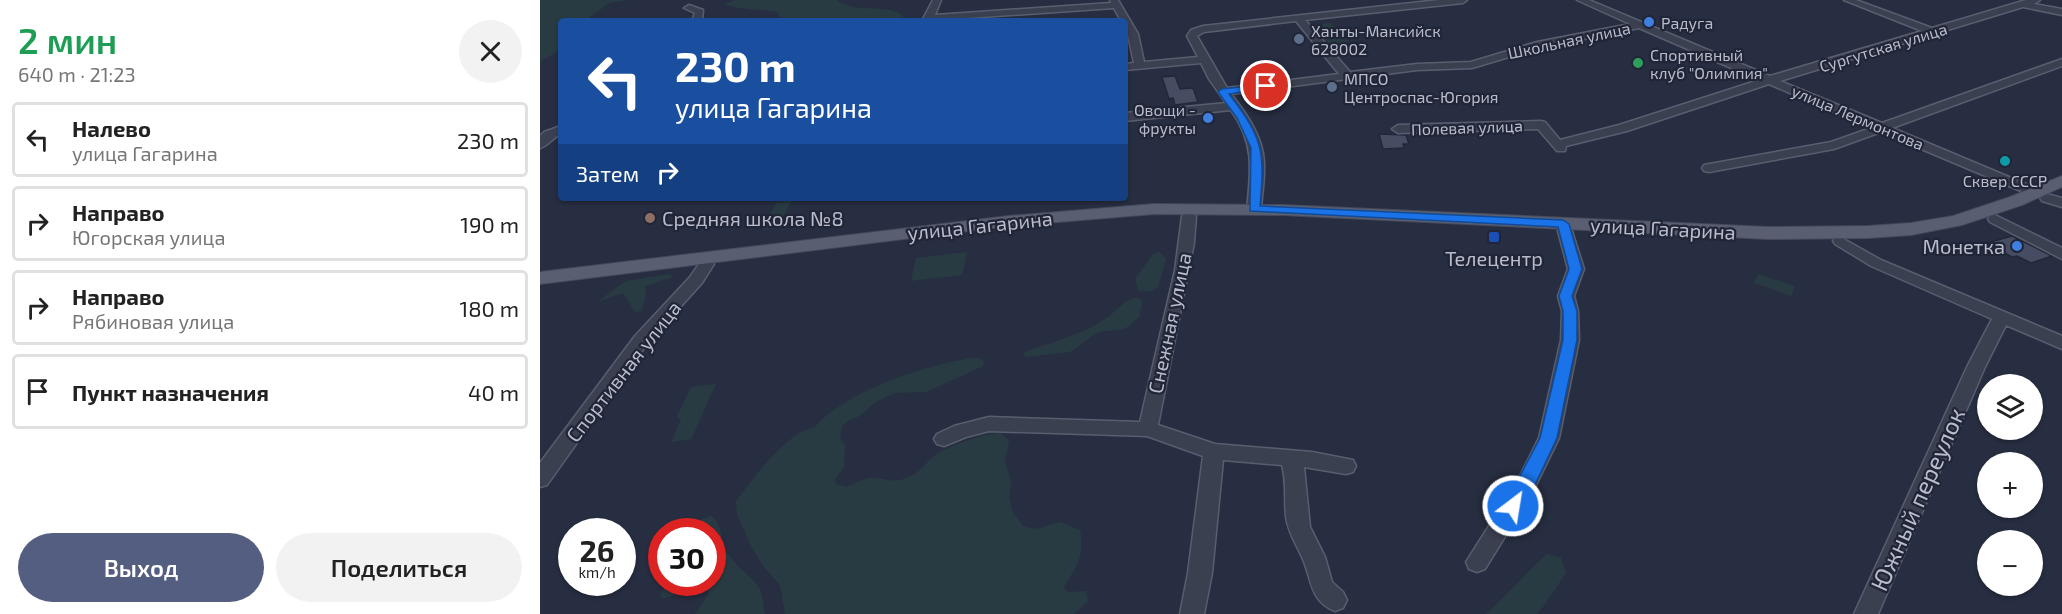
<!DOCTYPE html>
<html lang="ru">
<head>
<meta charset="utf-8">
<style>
	body { margin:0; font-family:"Exo 2",sans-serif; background:#f2f2f2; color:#222; height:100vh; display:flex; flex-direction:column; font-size:22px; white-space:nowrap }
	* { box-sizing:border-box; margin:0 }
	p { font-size:20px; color:#767676 }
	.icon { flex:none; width:33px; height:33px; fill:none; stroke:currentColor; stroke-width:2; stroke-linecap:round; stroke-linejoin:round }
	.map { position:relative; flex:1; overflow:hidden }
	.sheet { display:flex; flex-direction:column; background:#fff; width:540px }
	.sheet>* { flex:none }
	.hud { position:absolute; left:18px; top:18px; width:570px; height:183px; border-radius:6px; box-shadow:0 2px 4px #0004; background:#1a4fa0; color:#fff; overflow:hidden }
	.controls { position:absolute; left:1437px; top:374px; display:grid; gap:12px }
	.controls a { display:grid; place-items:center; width:66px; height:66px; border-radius:50%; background:#fff; box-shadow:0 2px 4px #0004; font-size:30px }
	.speed { position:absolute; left:18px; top:518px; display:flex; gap:12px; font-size:30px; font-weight:700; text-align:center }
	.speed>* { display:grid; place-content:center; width:78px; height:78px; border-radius:50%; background:#fff; box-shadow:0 2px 4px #0004; line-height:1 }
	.speed small { font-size:15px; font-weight:400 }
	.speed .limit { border:9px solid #d22; background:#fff; color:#111 }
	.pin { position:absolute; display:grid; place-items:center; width:51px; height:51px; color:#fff; margin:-26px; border:3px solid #fff; border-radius:50%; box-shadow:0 2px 6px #0007 }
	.me { position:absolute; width:66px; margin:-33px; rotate:31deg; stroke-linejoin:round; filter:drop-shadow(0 0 4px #0008) }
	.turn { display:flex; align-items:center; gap:21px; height:126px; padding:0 18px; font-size:27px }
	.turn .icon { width:78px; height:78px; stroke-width:2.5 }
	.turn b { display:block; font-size:42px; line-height:51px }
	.then { display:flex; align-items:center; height:57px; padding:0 18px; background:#0003; gap:12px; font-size:22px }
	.round { display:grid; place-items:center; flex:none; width:63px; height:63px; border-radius:32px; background:#f2f2f2 }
	.overview { display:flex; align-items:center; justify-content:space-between; height:102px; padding:0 18px }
	h1 { font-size:36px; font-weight:600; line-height:45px; color:#1e9e55 }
	.primary-button { display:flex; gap:12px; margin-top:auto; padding:12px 18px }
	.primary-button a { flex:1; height:69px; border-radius:36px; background:#545e81; color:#fff; font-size:24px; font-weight:600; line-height:69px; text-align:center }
	.primary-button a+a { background:#f2f2f2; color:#222 }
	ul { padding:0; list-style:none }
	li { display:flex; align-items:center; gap:18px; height:75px; margin:0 12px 9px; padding:0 6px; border:3px solid #e0e0e0; border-radius:6px }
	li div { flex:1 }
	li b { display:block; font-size:22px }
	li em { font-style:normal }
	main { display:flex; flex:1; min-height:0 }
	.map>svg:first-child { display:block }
	.green { fill:#293b42 }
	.building { fill:#464d63; stroke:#222739; stroke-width:1.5 }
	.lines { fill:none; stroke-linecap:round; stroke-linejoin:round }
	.minor-casing { stroke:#595e6f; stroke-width:3 }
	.major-casing { stroke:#45495b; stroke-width:2 }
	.minor { fill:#3b4051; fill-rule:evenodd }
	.major { fill:#595f71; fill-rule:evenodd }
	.route { fill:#1a73e8; stroke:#114b97; stroke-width:1.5 }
	.shop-dot { fill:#3f7fe0; stroke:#202537; stroke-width:2 }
	.service-dot { fill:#5c6f8a; stroke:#202537; stroke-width:2 }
	.leisure-dot { fill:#2e9e5b; stroke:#202537; stroke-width:2 }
	.culture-dot { fill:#0f9aa8; stroke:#202537; stroke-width:2 }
	.education-dot { fill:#8d6e63; stroke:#202537; stroke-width:2 }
	.transit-dot { fill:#1a4fb4; stroke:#202537; stroke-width:2 }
	.labels { text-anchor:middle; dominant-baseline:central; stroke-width:4.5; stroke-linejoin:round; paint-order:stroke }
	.far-poi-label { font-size:16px; fill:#b8bccb; stroke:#202537; text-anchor:start }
	.far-street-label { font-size:16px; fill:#b8bccb; stroke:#202537 }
	.poi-label { font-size:20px; fill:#b8bccb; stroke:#202537; text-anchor:start }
	.street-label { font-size:20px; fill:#b8bccb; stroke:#202537 }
	.near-street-label { font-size:24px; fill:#b8bccb; stroke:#202537 }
</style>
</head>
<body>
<main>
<section class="sheet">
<div class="overview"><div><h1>2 мин</h1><p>640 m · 21:23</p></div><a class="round"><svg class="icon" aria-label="close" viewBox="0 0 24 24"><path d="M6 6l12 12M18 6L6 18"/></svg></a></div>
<ul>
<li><svg class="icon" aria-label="left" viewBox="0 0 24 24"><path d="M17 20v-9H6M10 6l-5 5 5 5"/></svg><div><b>Налево</b><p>улица Гагарина</p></div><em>230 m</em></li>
<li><svg class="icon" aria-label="right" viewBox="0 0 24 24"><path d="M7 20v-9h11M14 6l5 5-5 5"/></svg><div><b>Направо</b><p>Югорская улица</p></div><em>190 m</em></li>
<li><svg class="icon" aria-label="right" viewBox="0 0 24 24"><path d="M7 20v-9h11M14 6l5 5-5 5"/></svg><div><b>Направо</b><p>Рябиновая улица</p></div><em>180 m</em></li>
<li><svg class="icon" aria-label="arrive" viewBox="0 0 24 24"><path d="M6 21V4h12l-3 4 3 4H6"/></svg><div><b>Пункт назначения</b></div><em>40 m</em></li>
</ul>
<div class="primary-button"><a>Выход</a><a>Поделиться</a></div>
</section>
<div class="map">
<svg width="1522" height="614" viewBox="0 0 1522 614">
	<rect width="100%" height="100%" fill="#272e41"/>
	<path class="green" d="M0 0H88L69 3 49 18 51 21H21V49L0 62Z
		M195 0H297C316 15 349 2 364 17L353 21H255L239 17 237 12C221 9 200 10 185 4Z
		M791 23 809 42 789 45 772 25Z
		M251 201 238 228 222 230 236 203Z
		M427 252 422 275 371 281 376 258Z
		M619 252 626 259 618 287 610 292 598 290 595 279 613 254Z
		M130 274 133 276 130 278 105 286 106 296 101 311 95 312 83 293 57 302 86 281Z
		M1218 274 1255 286 1251 296 1214 283Z
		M600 298 602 304 599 317 585 329 558 332 530 352 486 357 483 353C513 341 537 337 565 319 578 311 584 297 600 298Z
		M430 358H440L444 361 443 366 386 392 354 393 336 402 318 417 309 420 302 426 300 438 305 446 304 467 295 479 296 484 306 487C315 483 327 476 337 478 351 480 355 483 369 477 380 473 385 463 394 456 408 446 444 433 461 433L469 441 465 460 471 482 469 497 472 511 483 526 496 529 520 522 540 530C545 556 537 565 524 587L528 592 546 591 548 601 534 614H245L240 585 224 567 210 544 197 514 196 501C213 479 238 444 263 431 267 429 272 429 276 426 279 423 282 419 286 416 327 384 380 368 430 358Z
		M176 384 151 439 131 442 141 420 137 416 151 387Z
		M171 516C183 525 180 538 186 550 194 566 208 573 218 586 223 593 223 606 225 614H155L169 594 162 582C147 584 137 598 122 598L120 594 129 582H172V531H148L162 519Z
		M1007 554 1021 558 1026 573 1003 607 996 614H946C968 595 985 573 1007 554Z"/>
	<path class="building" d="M635 76 640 89 653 88 658 102 635 105 633 98 629 99 622 77Z
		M839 134 866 135 869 144H863L864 148 843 149Z
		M1472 236 1512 256 1491 263 1477 256 1472 257 1447 243Z"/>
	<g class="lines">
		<g class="minor-casing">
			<path id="minor" d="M393 0H401L395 15 571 3 570 0H578L598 34 604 62 658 57 647 36 651 30 663 26 899 0H927L923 3 765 20 810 72 877 64 931 62 997 42 1090 24 1037 0H1049L1230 76 1382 31 1304 0H1316L1392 28 1486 0H1500L1494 4 1522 9V15L1483 7 1240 81 1342 123 1522 59V66L1352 128 1500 190 1502 193 1495 197 1341 132 1294 149 1169 172 1164 171 1162 168 1164 165 1291 142 1331 128 1229 84 1087 131 1026 146 1025 151H1017L998 129 858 133 852 129 858 125 1001 121 1005 122 1020 140 1079 125 1219 80 1099 28 999 48 932 68 877 70 691 94C706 113 723 137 724 162 725 177 722 194 721 209L714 213 707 209C711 171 715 143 691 110L585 121V113L686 103 669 79 661 63 585 70V64L594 63 585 21H581L574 8 382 21ZM756 21 799 74 687 88 657 36 664 32Z
				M149 5 163 10 162 21H152L155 13 144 8Z
				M21 126V134C13 137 8 146 0 148V136L4 132Z
				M1507 194 1522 198V207L1502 201 1500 198Z
				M649 212 656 216 654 243 618 425 675 444 772 452 813 460 816 466 813 472 806 474 764 467 770 527 785 557 792 582 803 592 807 600 803 608 795 611C769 601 772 578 762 557 756 544 748 532 746 517 744 500 747 483 742 465L683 460 672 573 664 614H640L648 573 663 456 607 436 449 431 426 437 404 446 397 444 394 439 397 434 414 426 449 417 600 422 635 270 642 216Z
				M1455 215 1522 248V259L1450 222 1448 219 1450 216Z
				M1025 227 1032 231 1044 269 1034 296 1038 311 1039 340 1019 438 992 493 945 569 937 572 929 569 926 562 977 482 999 438 1021 340 1022 311 1018 296 1028 269 1018 231Z
				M1300 237 1341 260 1522 336V349L1466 325 1445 367 1338 614H1314L1427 367 1452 319 1331 266 1295 244 1293 241 1295 238Z
				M166 259 174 264 162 283 107 344 7 485 0 487V463L95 336 150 277 161 261Z"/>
		</g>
		<g class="major-casing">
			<path id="major" d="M1522 176V187L1482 205 1422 225 1371 235 1328 238 1228 239 743 215 614 214 469 226 0 284V272L469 216 614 204 743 205 1228 227 1328 226 1371 223 1413 216 1470 197Z"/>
		</g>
		<use href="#minor" class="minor"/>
		<use href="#major" class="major"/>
	</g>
	<path class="route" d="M726 84H730V88L689 94C723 138 725 151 720 206L1023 220 1029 224 1042 269 1032 296 1037 311V340L1017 438 994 487 979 511 973 513 967 511 964 506 1000 438 1023 340V311L1019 296 1029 269 1018 227 710 211 711 148 697 118 678 92 682 89Z"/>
	<g class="shop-dot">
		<circle cx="1109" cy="22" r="6"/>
		<circle cx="668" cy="118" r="6"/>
		<circle cx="1477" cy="246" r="6"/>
	</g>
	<g class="service-dot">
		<circle cx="759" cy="39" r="6"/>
		<circle cx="792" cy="87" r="6"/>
	</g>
	<circle class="leisure-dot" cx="1098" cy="63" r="6"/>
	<circle class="culture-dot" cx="1465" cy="161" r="6"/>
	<circle class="education-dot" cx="110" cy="218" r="6"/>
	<rect class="transit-dot" x="948" y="231" width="12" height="12" rx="3"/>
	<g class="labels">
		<g class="far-poi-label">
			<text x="1121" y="22">Радуга</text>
			<text x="771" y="30">Ханты-Мансийск<tspan x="771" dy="18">628002</tspan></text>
			<text x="1110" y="54">Спортивный<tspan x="1110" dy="18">клуб "Олимпия"</tspan></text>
			<text x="804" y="78">МПСО<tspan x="804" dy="18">Центроспас-Югория</tspan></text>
			<text x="656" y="109" text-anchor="end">Овощи -<tspan x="656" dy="18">фрукты</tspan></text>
			<text x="1465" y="180" text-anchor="middle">Сквер СССР</text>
		</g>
		<g class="far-street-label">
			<text transform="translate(1029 40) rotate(-12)">Школьная улица</text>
			<text transform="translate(1343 47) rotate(-17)">Сургутская улица</text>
			<text transform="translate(1318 117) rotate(23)">улица Лермонтова</text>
			<text transform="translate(927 127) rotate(-2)">Полевая улица</text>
		</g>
		<g class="poi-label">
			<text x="122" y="218">Средняя школа №8</text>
			<text x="1465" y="246" text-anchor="end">Монетка</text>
			<text x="954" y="258" text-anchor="middle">Телецентр</text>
		</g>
		<g class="street-label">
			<text transform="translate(440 225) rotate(-6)">улица Гагарина</text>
			<text transform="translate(1123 228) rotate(3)">улица Гагарина</text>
			<text transform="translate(629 323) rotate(-78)">Снежная улица</text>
			<text transform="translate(83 371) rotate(-52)">Спортивная улица</text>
		</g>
		<g class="near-street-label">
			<text transform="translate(1377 499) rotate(-66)">Южный переулок</text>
		</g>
	</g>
</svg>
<div class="controls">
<a><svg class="icon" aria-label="layers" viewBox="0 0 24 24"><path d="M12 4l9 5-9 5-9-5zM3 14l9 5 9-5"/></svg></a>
<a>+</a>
<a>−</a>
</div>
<div class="speed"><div>26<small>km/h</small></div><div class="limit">30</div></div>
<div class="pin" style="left:726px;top:86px;background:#d93025"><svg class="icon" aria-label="arrive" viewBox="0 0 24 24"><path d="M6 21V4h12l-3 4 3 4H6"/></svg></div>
<svg class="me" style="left:973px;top:506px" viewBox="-20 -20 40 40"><circle r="17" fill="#1a73e8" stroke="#fff" stroke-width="3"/><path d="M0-11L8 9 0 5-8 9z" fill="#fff"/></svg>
<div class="hud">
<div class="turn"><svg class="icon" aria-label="left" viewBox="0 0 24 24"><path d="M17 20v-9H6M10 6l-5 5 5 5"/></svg><div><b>230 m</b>улица Гагарина</div></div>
<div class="then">Затем<svg class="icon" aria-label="right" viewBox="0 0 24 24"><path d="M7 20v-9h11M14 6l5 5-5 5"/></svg></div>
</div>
</div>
</main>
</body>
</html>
